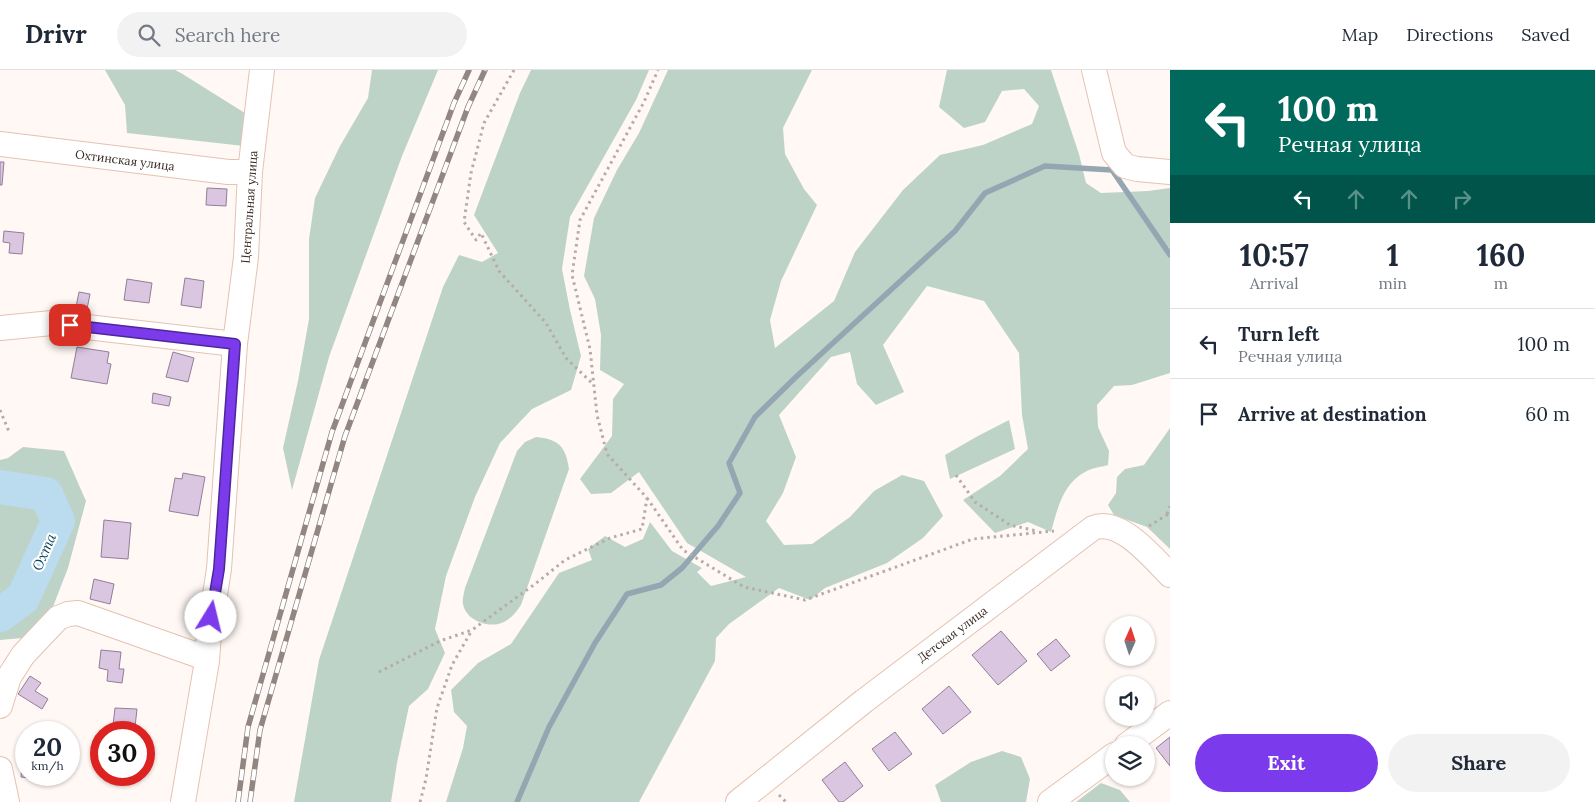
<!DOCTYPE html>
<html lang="en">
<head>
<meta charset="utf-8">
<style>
	body { margin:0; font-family:Lora,serif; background:#f2f2f3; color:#1f2937; height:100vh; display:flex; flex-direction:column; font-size:19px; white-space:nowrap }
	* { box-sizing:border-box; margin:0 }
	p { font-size:16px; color:#747a83 }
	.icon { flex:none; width:28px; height:28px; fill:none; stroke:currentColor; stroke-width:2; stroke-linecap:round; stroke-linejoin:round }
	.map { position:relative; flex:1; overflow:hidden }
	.drawer { display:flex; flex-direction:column; background:#fff; width:425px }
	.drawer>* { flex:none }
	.banner { background:#00695c; color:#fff; overflow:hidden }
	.needle { width:32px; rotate:3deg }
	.buttons { position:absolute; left:1105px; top:546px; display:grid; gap:10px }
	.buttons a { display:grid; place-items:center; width:50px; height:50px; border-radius:50%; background:#fff; box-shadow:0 1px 4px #0004; font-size:25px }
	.speed { position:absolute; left:15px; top:651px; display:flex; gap:10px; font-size:25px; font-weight:700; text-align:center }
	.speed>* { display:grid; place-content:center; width:65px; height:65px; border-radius:50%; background:#fff; box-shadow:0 1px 4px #0004; line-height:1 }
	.speed small { font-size:12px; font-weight:400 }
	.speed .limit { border:8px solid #d22; background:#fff; color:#111 }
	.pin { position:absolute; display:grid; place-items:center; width:42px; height:42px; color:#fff; margin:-21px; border-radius:10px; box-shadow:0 2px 8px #0006 }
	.me { position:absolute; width:55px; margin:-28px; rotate:9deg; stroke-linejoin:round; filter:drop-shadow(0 0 4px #0008) }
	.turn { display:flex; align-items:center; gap:18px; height:105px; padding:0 25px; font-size:22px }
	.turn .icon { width:65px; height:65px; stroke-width:2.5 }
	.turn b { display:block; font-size:35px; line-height:42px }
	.lanes { display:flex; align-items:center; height:48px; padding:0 25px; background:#0003; justify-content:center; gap:25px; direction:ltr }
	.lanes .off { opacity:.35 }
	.eta { display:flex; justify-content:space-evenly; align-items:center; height:85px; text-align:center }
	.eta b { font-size:30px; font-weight:800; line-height:35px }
	.primary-button { display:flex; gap:10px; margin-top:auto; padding:10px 25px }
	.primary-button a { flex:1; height:58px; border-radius:30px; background:#7c3aed; color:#fff; font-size:20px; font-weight:800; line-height:58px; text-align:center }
	.primary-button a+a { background:#f2f2f3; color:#1f2937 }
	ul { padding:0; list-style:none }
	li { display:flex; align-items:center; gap:15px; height:70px; padding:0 25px; border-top:1px solid #e0e1e3 }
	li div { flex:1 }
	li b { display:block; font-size:19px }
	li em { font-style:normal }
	header { display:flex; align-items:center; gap:30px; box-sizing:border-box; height:70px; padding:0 25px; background:#fff; border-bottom:1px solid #e0e1e3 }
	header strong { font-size:24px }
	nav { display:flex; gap:28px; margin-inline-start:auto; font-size:18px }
	.search { width:350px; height:45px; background:#f2f2f3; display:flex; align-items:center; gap:12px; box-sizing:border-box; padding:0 18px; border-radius:28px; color:#747a83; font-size:19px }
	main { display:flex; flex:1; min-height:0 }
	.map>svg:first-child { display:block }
	.green { fill:#bed3c7 }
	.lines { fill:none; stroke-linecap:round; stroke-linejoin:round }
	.stream { stroke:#93a6b2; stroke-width:5.5 }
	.river { stroke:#bbdbef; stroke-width:34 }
	.building { fill:#dbc6e1; stroke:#927e98 }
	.minor-casing { stroke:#e5c2b2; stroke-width:26 }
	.path { stroke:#b6aca7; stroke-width:3; stroke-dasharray:2.5 4; stroke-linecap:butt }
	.minor { stroke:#fff; stroke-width:24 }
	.rail-casing { stroke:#918681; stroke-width:5.5 }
	.rail { stroke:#fff; stroke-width:4; stroke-dasharray:11; stroke-linecap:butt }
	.route-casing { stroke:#51269a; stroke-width:12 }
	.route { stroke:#7c3aed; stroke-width:9 }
	.labels { text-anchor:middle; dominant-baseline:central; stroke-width:4.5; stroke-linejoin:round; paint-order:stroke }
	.street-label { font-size:12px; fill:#372923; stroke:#fff }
	.water-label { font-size:14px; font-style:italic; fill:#05425d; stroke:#fff }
</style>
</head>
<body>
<header>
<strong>Drivr</strong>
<div class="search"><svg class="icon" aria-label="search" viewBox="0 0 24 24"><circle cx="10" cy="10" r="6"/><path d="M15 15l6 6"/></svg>Search here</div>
<nav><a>Map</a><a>Directions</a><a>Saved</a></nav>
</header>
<main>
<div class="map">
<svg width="1170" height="732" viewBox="0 0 1170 732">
	<rect width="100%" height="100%" fill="#fff8f4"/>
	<path class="green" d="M105 0H175L181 3 248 45 244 76 127 63 125 35Z
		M372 0H438L402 86 329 287 292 420 283 378 298 311 309 249V169L315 128 340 76 368 28Z
		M531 0H649L636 30 570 147 562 199 570 240 581 286 571 320 532 339 500 373 475 427 446 506 435 559 445 583 428 619 409 636 397 693 391 732H294L319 590 443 217 459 185 482 192 498 183 474 145 520 23Z
		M668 0H812L783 58 785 84 804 119 817 135 781 211 770 250 775 278 834 231 855 182 903 120 940 85 983 75 1032 54 1039 36 1024 19 1002 21 985 52 964 58 939 37 947 0H1051L1079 84 1086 113 1101 123 1148 121 1170 118V303L1132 315 1114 316 1097 335 1098 357 1109 381 1108 395C1101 397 1091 398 1085 402 1063 413 1057 440 1051 462L1028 452 995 463 963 430 1000 406 1028 379 1022 345 1019 283 984 231 927 216 883 275 904 322 876 335 857 314 850 282 831 287 779 345 796 387 783 423 766 451 784 475 812 474 850 447 874 421 902 405 924 411 943 446 923 468 887 493 825 518 810 530 779 518 729 554 716 568 715 591 639 732H446L463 678 467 656 454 642 451 620 478 593 511 574 559 503 592 490 588 479 605 466 625 477 643 469 650 452 672 481 702 498 697 502 711 516 746 507 687 473 639 402 611 423 591 424 580 409 612 366 613 329 624 314 600 300 601 265 595 229 584 206 594 148 617 100 639 63Z
		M1009 350 1015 379 950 409 945 385 976 367Z
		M1170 358V479L1147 457 1114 445 1108 435 1116 423 1117 407 1125 399 1144 395Z
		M536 367C559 369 566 377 569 399L521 535C516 542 512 548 504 552 490 559 466 551 463 534 462 530 464 523 465 518L517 381 525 372Z
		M23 377 64 381 86 431 68 498 49 547 22 568 0 570V390L8 388Z
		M1002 681 1021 687 1030 709 1026 732H941L935 715 971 692Z
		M1101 713 1120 720 1130 732H1076Z"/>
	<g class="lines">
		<path class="stream" d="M517 732 549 657 595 573 627 524 661 515 682 498 718 456 740 423 729 393 755 347 797 306 955 161 985 123 1045 96 1112 100 1170 185"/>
		<path class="river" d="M0 417 46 424 58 451 23 528 0 545"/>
	</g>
	<path class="building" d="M0 92H4L2 115H0Z
		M207 118 227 119 226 136 206 135Z
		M4 161 24 163 22 184 9 183 10 173 3 172Z
		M185 208 204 211 201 238 181 235Z
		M127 209 152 213 149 233 124 230Z
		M79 222 90 224 87 239 76 237Z
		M77 277 109 282 107 293 111 294 107 314 71 308Z
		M173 282 194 288 188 312 166 307Z
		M153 323 171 327 169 336 152 333Z
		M183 403 205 407 198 446 169 441 175 408 182 409Z
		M104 450 131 453 128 489 101 487Z
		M94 509 114 514 110 534 90 529Z
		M1001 561 1027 591 998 615 972 585Z
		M1056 569 1070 586 1051 601 1037 584Z
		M101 580 121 582 119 599H124L122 613 107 611 108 600 99 598Z
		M30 606 41 613 35 621 48 629 42 639 18 624Z
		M949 616 971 642 943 664 922 639Z
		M115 638 137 639 135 657 113 655Z
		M895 662 912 684 889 701 872 679Z
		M1170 667V696L1156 678Z
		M23 682 26 683V705H54L53 710 21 707Z
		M845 692 863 716 843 732H839L822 710Z"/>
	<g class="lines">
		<g class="minor-casing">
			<path id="minor" d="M1094 0 1114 83 1125 96 1137 99 1170 102
				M0 74 228 102H250
				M0 258 52 253 235 274
				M0 636 9 607 23 585 58 548 68 544 78 543 200 586 207 591
				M1127 675 1170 643
				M0 699 7 732
				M183 732 207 591 209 563 219 499 235 274 246 187 250 102 262 0
				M738 732 864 631 1093 458C1120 447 1153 488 1170 505
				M1050 732 1114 685"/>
		</g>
		<path class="path" d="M514 0 484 53 471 103 464 152 476 170 481 163 499 201 546 253 566 288 593 314
			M0 340 10 364
			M956 405 975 432 1010 455 1037 461
			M647 428 683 480 744 517 805 530 973 469 1054 461
			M1167 444 1170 436
			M1149 456 1170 443
			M379 602 440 571 472 560 535 514 565 490 610 468 642 459 647 428 607 384 597 345 590 279 572 205 580 150 644 32 658 0
			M779 725 786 732
			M420 732 426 709 437 638 452 595 472 560"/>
		<use href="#minor" class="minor"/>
		<g class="rail-casing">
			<path id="rail" d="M238 732 248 657 332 362 454 33 469 0
				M250 732 260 660 345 366 468 37 485 0"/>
		</g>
		<use href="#rail" class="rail"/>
	</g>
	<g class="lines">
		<g class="route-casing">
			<path id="route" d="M70 255 235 274 219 499 211 547"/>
		</g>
		<use href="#route" class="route"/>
	</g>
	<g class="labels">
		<g class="street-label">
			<text transform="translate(125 90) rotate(7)">Охтинская улица</text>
			<text transform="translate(249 137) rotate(-86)">Центральная улица</text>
			<text transform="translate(952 564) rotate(-37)">Детская улица</text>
		</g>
		<g class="water-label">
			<text transform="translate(44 482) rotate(-66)">Охта</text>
		</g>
	</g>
</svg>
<div class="buttons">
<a><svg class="needle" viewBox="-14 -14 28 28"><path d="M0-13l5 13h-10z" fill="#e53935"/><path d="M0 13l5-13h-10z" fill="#747a83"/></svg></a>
<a><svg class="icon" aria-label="sound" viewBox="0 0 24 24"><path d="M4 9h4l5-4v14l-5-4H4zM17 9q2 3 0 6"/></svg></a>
<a><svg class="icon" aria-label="layers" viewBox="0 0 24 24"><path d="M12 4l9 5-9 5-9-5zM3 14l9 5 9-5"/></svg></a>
</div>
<div class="speed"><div>20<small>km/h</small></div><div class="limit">30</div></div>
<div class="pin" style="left:70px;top:255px;background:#d93025"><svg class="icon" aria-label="arrive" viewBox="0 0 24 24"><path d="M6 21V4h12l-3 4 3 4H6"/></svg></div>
<svg class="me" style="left:211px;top:547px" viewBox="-20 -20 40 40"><circle r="19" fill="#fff"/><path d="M0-13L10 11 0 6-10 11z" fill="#7c3aed"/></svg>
</div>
<section class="drawer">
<div class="banner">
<div class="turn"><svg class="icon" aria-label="left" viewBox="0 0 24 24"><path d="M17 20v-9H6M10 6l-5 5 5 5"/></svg><div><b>100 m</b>Речная улица</div></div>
<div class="lanes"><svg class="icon" aria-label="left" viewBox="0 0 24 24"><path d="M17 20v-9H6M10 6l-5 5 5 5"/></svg><svg class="icon off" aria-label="ahead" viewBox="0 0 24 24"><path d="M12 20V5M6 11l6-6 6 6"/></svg><svg class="icon off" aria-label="ahead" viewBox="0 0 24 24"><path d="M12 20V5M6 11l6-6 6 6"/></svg><svg class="icon off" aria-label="right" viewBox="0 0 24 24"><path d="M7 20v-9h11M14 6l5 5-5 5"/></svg></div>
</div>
<div class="eta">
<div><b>10:57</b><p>Arrival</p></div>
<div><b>1</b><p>min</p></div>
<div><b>160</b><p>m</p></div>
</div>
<ul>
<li><svg class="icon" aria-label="left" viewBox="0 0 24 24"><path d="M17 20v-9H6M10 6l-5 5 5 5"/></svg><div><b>Turn left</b><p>Речная улица</p></div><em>100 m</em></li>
<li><svg class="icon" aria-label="arrive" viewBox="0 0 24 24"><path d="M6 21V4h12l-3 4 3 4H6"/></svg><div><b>Arrive at destination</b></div><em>60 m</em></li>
</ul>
<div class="primary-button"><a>Exit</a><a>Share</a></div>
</section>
</main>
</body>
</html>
